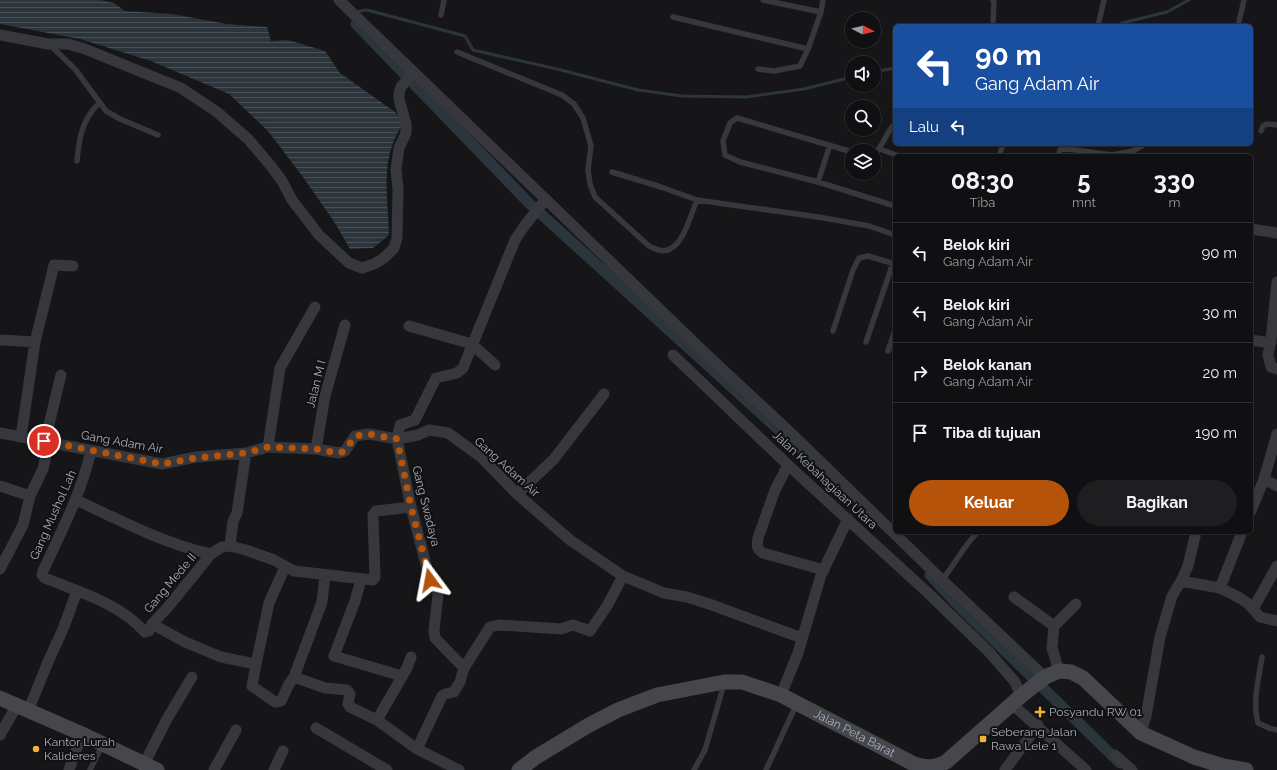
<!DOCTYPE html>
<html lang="id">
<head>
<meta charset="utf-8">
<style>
	body { margin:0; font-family:Raleway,sans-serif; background:#1e1e20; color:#f1f3f6; height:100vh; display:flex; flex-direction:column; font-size:15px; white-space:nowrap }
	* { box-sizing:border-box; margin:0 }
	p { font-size:13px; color:#9c9d9f }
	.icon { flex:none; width:22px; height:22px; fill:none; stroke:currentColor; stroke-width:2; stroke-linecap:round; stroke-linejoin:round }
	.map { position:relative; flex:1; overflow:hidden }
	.sheet { position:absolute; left:893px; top:154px; width:360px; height:380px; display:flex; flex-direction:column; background:#101012; border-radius:6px; box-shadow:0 1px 3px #0004,0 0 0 1px #303032 }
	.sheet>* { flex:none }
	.banner { position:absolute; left:893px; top:24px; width:360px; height:122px; border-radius:6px; box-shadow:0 1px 3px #0004,0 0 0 1px #303032; background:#1a4fa0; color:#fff; overflow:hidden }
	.needle { width:26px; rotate:97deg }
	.buttons { position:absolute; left:845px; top:12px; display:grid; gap:8px }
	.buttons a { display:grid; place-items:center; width:36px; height:36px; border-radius:50%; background:#101012; box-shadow:0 1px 3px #0004,0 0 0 1px #303032; font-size:20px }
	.pin { position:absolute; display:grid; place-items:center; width:34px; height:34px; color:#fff; margin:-17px; border:2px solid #fff; border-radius:50%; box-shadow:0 1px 4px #0007 }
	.me { position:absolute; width:44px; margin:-22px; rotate:347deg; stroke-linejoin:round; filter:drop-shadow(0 0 3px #0008) }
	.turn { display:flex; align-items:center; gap:14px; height:84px; padding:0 16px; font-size:18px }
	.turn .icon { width:52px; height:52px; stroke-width:2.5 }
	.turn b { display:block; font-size:28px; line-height:34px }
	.then { display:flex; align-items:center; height:38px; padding:0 16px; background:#0003; gap:8px; font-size:15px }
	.eta { display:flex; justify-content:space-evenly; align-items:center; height:68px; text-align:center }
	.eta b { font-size:24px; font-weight:700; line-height:28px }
	.cta { display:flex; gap:8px; margin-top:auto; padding:8px 16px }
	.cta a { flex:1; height:46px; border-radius:24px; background:#b45309; color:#fff; font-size:16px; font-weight:700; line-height:46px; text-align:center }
	.cta a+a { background:#1e1e20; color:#f1f3f6 }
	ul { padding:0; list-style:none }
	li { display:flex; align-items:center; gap:12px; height:60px; padding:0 16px; border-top:1px solid #303032 }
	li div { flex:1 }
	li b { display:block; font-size:15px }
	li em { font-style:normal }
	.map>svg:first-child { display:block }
	.water { fill:url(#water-rules) }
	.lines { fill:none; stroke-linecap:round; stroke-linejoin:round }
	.stream { stroke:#2c353c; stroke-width:3 }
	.canal { stroke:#2c353c; stroke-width:11 }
	.lane { stroke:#37383d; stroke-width:5.5 }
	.street { stroke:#37383d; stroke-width:11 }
	.secondary { stroke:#45474d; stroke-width:15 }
	.route { stroke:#b45309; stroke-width:7; stroke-dasharray:0 12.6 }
	.poi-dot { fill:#f2b134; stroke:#111113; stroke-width:1.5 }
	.labels { text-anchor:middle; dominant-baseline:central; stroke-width:4; stroke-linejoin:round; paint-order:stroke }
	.street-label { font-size:12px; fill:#a8adb8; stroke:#111113 }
	.poi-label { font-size:12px; fill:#a8adb8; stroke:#111113; text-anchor:start }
</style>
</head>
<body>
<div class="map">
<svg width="1277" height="770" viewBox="0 0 1277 770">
	<defs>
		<pattern id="water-rules" width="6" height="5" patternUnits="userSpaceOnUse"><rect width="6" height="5" fill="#2c353c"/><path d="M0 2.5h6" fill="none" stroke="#485056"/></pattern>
	</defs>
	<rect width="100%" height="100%" fill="#161618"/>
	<path class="water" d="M0 0H101L114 3 125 11 172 14 227 24 267 27 271 41 288 40 325 51 340 73 395 112 404 123C379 156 388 197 389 235L373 248 350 249 335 223 303 177 268 131 229 94 151 61 80 39 0 24Z"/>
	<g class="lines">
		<path class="stream" d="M355 12 367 10 465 36 473 50 557 69 638 90 682 96 746 97 804 89 852 77
			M1122 23 1167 12 1189 0
			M874 72 895 68"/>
		<path class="canal" d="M356 24 530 204 812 460
			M930 575 958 605 1120 763"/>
		<path class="lane" d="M763 0 821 12 823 0
			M993 0 994 3 993 21
			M441 15 444 0
			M673 17 808 49
			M1098 26 1104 0
			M1238 26 1244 0
			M50 45 75 69 106 111 120 119 158 135
			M457 52 562 95 574 104 583 118 591 146 588 170 590 184 595 197 649 246C655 249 663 253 670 249 684 243 691 214 697 200
			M758 69 774 71 800 66 808 49 821 12
			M1261 131 1263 126 1267 124 1277 125
			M1061 148 1112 155 1133 151 1145 144
			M880 149 899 156
			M852 152 737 118 730 123 723 141 725 155 740 162 818 182 895 206
			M874 154C884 146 885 133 895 124
			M999 156 1003 144
			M1058 156 1062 144
			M77 161C79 138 82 120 99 103
			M612 172 661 187 697 200 818 217 869 226 895 235
			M818 182 830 145
			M833 331 853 270 859 258 868 256 895 264
			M866 342 893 263
			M888 351 895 330
			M942 580C955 565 963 546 978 532
			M1262 657C1259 678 1252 702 1258 723L1269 728 1277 730
			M90 770 103 744
			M694 770 705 750 724 684
			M766 770 797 703"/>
		<path class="street" d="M339 0 704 352 792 434 942 580 1045 677
			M0 35 48 44H68L85 49 181 88 217 112 248 139 271 166 282 181 292 200 319 235 349 263 362 268 374 264 384 258 394 248 397 238 398 189 396 169 399 148 406 133V124L399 99V93L401 87 413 73
			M1251 229 1277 233
			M1277 282 1271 340 1268 355 1271 367 1277 369
			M409 326 472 344 495 365
			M0 340 35 342
			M1251 340 1271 343
			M673 355 788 465 927 592 989 652 1015 682 1021 696
			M0 433 162 464 196 457 246 453 268 447 316 449 339 453 345 451 355 436 369 434 397 439 418 435 429 430 448 433 481 457 517 494 570 540 623 576 664 593 687 597 712 605 802 638
			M21 437 35 342 54 265 73 266
			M45 441 61 375
			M268 447 280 368 315 307
			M316 449 325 396 345 325
			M91 451C81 494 61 532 43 571L42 575 45 578C79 592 119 603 145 632L149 631 152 624
			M788 465 775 490 758 538C757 546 756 548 763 553L824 570
			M1264 479 1277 486
			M0 486 30 496 43 469 49 442
			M517 494 554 459 604 394
			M76 500C120 520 164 544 211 554
			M1251 511 1264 479 1277 434
			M230 546 233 521 237 513 246 453
			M1277 566 1253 609 1260 617 1277 621
			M0 569 23 525 30 496
			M325 575 322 602 294 677 325 688 347 690 350 694 348 704 350 707 377 720 417 749 459 770
			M361 580 355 601 334 656 402 676
			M1181 581 1220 588 1242 532
			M1220 588C1232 594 1245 599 1253 609
			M1014 597 1054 626
			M256 664 269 603 285 567
			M464 668 435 638 434 630 438 595 437 590 430 580 411 507 397 439 400 425 415 420 436 378 457 373 463 368 515 240 525 225 546 199
			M1059 671 1052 648 1054 626 1076 604
			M294 677 289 684 281 701 275 702 252 686 256 664 221 657 185 642 152 624 168 607 211 554 222 547 230 546 246 550 274 560 294 571 373 580 375 577 373 515 376 511 411 507
			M781 695 798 653 821 575 848 519
			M1012 704 1086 770
			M28 711 48 662 63 629 77 591
			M377 720 407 668 411 657
			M316 728 387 770
			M1141 733 1146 716 1160 637 1172 596 1181 581 1188 566 1196 532
			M0 735 17 705
			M417 749 442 696 445 694 454 692 460 682 464 668 490 627 499 625 561 629 573 625 590 631 607 606 623 576
			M1115 755 1132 770
			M144 764 167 719 192 677
			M69 770 82 734
			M214 770 236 730
			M274 770 283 751
			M1005 770 1038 725"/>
		<g class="secondary">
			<path d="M0 698 82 734 157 770"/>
			<path id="s1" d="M519 770 536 757 589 725 618 710 657 695 724 682H742L781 695 912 763C926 768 933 768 946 762L1021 696 1045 677 1059 671 1071 672 1083 678 1141 733 1194 757 1223 766 1246 770"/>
		</g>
	</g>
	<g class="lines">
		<path class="route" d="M44 441 162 464 196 458 246 453 268 447 316 449 339 453 345 451 355 436 369 434 397 439 411 507 430 580"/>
	</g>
	<g class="poi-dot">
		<path d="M1038 706h4v4h4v4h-4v4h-4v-4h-4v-4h4z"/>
		<rect x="979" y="735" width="8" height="8" rx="2"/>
		<circle cx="36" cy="749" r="4"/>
	</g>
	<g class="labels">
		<g class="street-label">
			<text transform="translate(316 384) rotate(-76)">Jalan M I</text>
			<text transform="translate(122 442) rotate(10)">Gang Adam Air</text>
			<text transform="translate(507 467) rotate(42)">Gang Adam Air</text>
			<text transform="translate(825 480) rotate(43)">Jalan Kebahagiaan Utara</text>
			<text transform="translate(426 506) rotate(76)">Gang Swadaya</text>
			<text transform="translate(53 515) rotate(-66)">Gang Mushol Lah</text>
			<text transform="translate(170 583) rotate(-50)">Gang Mede II</text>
			<text stroke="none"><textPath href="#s1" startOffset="368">Jalan Peta Barat</textPath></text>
		</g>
		<g class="poi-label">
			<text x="1049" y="712">Posyandu RW 01</text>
			<text x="991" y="732">Seberang Jalan<tspan x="991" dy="14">Rawa Lele 1</tspan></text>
			<text x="44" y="742">Kantor Lurah<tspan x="44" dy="14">Kalideres</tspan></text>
		</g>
	</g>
</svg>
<div class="buttons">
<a><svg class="needle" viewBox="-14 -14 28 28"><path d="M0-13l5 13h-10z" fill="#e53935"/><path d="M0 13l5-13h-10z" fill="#9c9d9f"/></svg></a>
<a><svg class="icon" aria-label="sound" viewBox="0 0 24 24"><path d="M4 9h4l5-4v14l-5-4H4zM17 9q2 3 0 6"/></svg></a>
<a><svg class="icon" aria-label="search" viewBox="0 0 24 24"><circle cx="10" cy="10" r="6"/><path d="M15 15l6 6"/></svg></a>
<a><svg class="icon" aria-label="layers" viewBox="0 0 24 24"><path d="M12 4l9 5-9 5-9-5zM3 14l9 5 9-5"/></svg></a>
</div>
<div class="pin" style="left:44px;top:441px;background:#d93025"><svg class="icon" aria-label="arrive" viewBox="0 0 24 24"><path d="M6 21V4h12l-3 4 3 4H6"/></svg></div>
<svg class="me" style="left:430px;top:580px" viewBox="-20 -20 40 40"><path d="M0-17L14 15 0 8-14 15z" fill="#b45309" stroke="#fff" stroke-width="4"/></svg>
<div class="banner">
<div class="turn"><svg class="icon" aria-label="left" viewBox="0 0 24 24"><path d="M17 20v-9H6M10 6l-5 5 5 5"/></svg><div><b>90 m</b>Gang Adam Air</div></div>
<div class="then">Lalu<svg class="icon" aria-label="left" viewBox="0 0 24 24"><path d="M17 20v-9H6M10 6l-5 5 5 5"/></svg></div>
</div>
<section class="sheet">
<div class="eta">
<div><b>08:30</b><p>Tiba</p></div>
<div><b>5</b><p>mnt</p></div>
<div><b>330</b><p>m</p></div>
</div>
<ul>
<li><svg class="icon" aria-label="left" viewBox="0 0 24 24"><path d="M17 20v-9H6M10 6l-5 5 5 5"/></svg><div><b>Belok kiri</b><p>Gang Adam Air</p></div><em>90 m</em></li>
<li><svg class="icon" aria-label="left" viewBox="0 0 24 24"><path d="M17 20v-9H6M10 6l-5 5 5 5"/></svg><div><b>Belok kiri</b><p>Gang Adam Air</p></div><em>30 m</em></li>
<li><svg class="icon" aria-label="right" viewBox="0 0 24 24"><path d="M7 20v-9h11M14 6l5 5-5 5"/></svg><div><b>Belok kanan</b><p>Gang Adam Air</p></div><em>20 m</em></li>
<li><svg class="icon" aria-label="arrive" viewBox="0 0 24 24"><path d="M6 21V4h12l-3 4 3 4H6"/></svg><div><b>Tiba di tujuan</b></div><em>190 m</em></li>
</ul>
<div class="cta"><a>Keluar</a><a>Bagikan</a></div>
</section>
</div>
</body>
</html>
